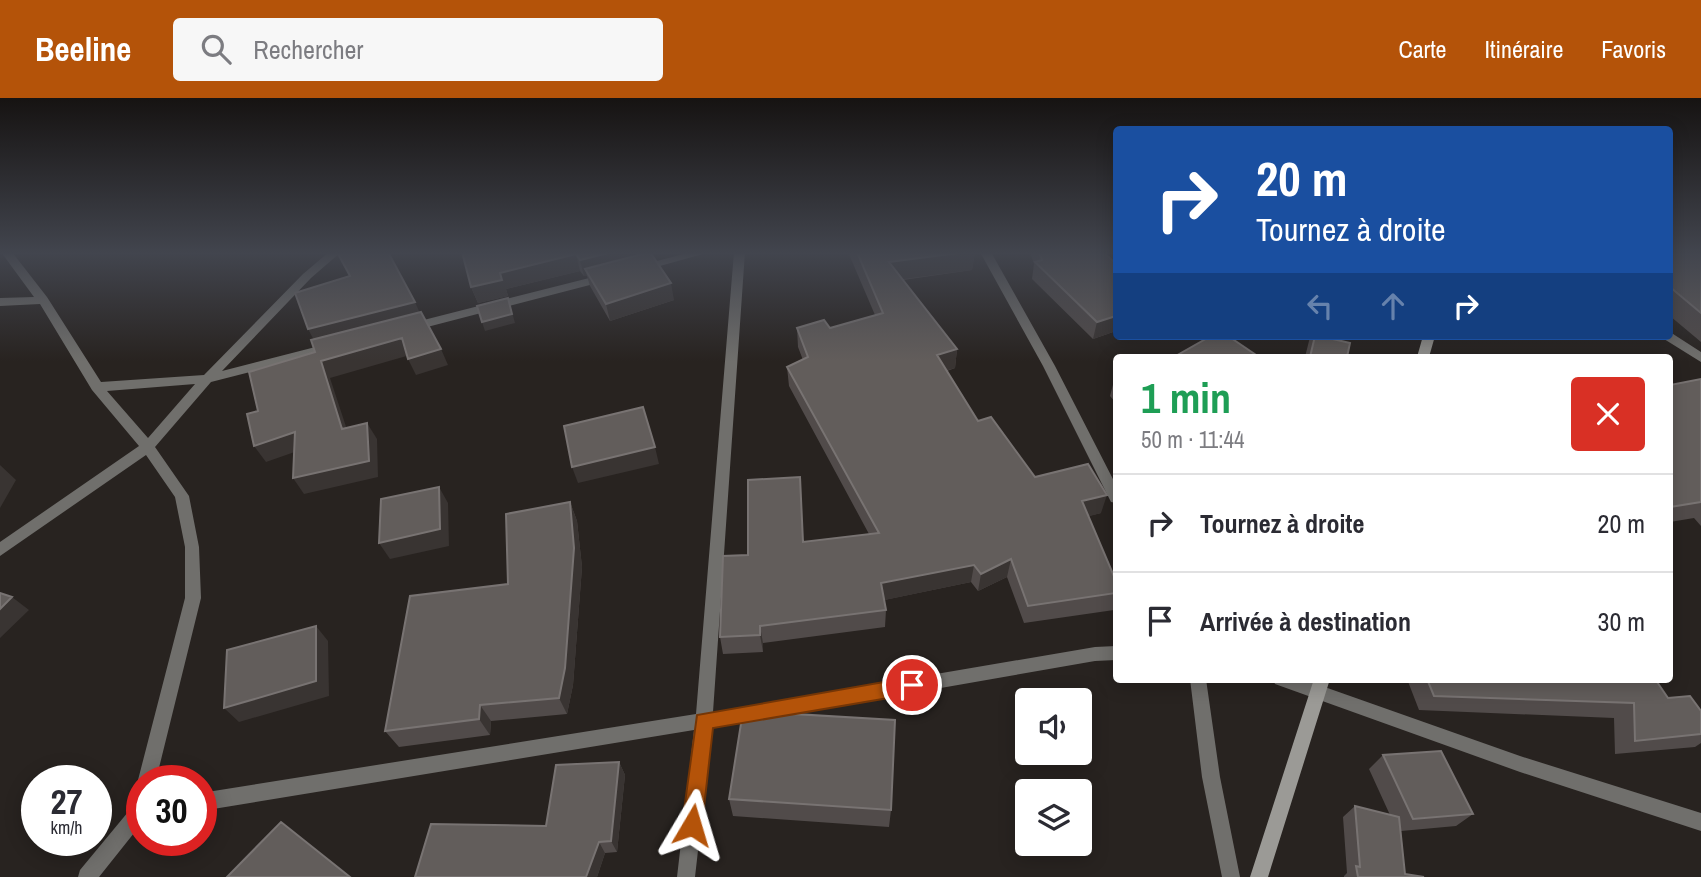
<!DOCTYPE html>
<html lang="fr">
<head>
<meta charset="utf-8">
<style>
	body { margin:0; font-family:"Archivo Narrow",sans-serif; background:#f7f7f7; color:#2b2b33; height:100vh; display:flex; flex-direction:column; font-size:26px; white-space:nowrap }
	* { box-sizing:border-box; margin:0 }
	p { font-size:23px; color:#7c7c81 }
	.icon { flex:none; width:38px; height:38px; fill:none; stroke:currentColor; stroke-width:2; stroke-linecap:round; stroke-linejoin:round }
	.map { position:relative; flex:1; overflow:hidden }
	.side { position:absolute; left:1113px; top:256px; width:560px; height:329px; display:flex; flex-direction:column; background:#fff; border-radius:7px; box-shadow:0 4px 18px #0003 }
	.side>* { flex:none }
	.hud { position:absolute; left:1113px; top:28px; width:560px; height:214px; border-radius:7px; box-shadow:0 4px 18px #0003; background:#1a4fa0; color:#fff; overflow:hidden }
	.controls { position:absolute; left:1015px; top:590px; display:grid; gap:14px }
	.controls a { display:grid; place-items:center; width:77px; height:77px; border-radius:7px; background:#fff; box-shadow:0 4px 18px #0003; font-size:35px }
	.speed { position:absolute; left:21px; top:667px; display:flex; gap:14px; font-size:35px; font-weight:700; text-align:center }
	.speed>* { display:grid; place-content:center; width:91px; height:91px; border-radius:50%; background:#fff; box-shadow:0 4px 18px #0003; line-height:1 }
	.speed small { font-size:18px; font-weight:400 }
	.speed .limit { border:10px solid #d22; background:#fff; color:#111 }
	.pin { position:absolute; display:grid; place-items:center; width:60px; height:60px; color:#fff; margin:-30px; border:4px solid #fff; border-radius:50%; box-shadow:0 2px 7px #0007 }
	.me { position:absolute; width:77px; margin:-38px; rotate:7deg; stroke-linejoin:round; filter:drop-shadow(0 0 5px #0008) }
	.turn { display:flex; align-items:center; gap:24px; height:147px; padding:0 28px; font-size:32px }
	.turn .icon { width:91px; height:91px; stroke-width:2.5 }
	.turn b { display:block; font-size:49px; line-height:60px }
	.lanes { display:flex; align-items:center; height:66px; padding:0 28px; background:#0003; justify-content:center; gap:35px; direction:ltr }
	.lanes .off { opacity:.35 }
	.round { display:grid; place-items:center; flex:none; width:74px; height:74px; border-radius:7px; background:#f7f7f7 }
	.head { display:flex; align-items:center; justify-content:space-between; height:119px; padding:0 28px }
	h1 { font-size:42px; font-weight:800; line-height:52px; color:#1e9e55 }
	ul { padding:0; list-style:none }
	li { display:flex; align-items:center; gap:21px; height:98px; padding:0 28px; border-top:2px solid #e1e1e2 }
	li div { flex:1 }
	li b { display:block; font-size:26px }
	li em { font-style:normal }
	header { display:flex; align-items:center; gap:42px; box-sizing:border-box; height:98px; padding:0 35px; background:#b45309; color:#fff }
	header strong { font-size:33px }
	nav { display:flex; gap:38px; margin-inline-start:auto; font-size:24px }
	.search { width:490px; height:63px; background:#f7f7f7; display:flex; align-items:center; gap:18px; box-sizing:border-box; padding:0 24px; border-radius:7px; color:#7c7c81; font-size:26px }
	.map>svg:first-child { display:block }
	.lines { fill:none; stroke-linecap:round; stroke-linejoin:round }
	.street { fill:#706f6c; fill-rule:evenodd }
	.secondary { fill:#9b9a96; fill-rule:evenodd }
	.wall { fill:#514b4a }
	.shaded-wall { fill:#393432 }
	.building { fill:#625d5b; stroke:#787372; stroke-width:2 }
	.route { fill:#b45309; stroke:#753606; stroke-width:2 }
</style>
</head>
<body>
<header>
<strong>Beeline</strong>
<div class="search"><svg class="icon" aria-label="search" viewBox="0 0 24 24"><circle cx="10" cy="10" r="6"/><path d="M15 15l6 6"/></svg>Rechercher</div>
<nav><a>Carte</a><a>Itinéraire</a><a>Favoris</a></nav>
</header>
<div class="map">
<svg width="1701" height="779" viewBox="0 0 1701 779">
	<rect width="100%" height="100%" fill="#282320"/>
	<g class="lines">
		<path class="street" d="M1 154H12L47 199 101 284 204 277 303 176 329 154H341L311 180 222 273 331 245 337 249 335 252 211 284 155 349 189 398 199 449 201 500 156 682H142V688L138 682 185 500V449L175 399 146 357 0 458V444L139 348 92 292 40 206 0 208V200L34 199ZM195 286 148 340 107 293Z
			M691 154H710L642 173 636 170 638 168Z
			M734 154H745L713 614 1095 549 1116 548V562L1095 563 712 630 695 779H677L694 632 201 713V695L696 616Z
			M980 154H991L1055 268 1116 387V405L1111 404 1043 268Z
			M605 176 609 178V182L408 234 402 230 408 226Z
			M1670 234 1701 254V264L1664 241 1662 238H1670Z
			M1190 581H1206L1220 679 1240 779H1222L1202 679Z
			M1273 581H1302L1520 658 1701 715V733L1520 674 1275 586Z
			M139 705 142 706V725L99 779H78L80 772 133 708Z"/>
		<path class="secondary" d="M1423 238H1435L1429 259H1417Z
			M1314 581H1330L1268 779H1250Z"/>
	</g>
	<path class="wall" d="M462 154H648L646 156 674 202 610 223 590 188 587 178H584L580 173 506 191 508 198 478 205 471 189Z
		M848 154H975L972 172 903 182 957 251 955 270 947 273 978 323 1035 379 1101 415 1088 418 1116 483V507L1114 512 1024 525 1007 479 978 493 971 484 884 502 886 512 885 529 763 545V554L723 556 720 539 748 457 804 444 869 436 789 288 787 269 803 262 798 249 797 230H830L875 217Z
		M1030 154H1102L1116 166V233L1093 241 1032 181 1034 166Z
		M1670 154H1701V244L1670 218Z
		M1309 238H1337L1335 241 1347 259H1305L1310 239Z
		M1115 279H1116V305L1110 298Z
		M1701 281V428L1694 420 1670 424V287Z
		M570 404 577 423 582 469 573 587 567 616 491 623 490 637 399 649 385 633 508 486Z
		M1407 581H1655L1668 600 1701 613V645L1695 649 1615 656 1614 620 1419 612Z
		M1383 657 1473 716 1456 728 1401 733 1405 776 1424 779H1344V778L1347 775 1343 719 1355 708 1390 717 1369 671Z
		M619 664 625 677 617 754 605 755 597 779H415L546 728Z
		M729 701 891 712 889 729 733 718Z"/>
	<path class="shaded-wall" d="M612 154H648L646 155 647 162 585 171 587 178H584L580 162Z
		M966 154H975L972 172 889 183V164Z
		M576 156 580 173 506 191 508 198 478 205 471 189 500 175Z
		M671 185 674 202 610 223 606 206Z
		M508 200 515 225 485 233 482 224Z
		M415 204 422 220 316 246 308 231Z
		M1116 218V233L1093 241 1097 224Z
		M402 240 410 257 330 280 352 347 342 331 321 263Z
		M441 251 448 267 416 277 408 261Z
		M957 251 955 270 935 276 937 257Z
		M367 325 377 341 378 379 304 396 293 380Z
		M295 334 306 350 266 364 254 348Z
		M655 349 659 366 578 385 572 369Z
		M0 367 16 382 0 410Z
		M439 389 448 405 449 448 390 461 379 445Z
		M1107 397 1101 415 1076 422 1082 403Z
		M570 404 577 423 582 469 573 587 567 616 559 600Z
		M1011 461 1007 479 978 493 981 476Z
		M974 467 971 484 880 503 881 485Z
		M12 499 29 512 0 540V511Z
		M316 528 328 543 329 598 239 624 224 610Z
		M760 528 763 545V554L760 537Z
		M480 607 491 623 490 637 479 621Z
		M619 664 625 677 617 754 611 743Z
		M599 744 605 755 597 779H586Z"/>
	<path class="building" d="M337 154H388L415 204 308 231 295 195 350 178Z
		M462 154H612L580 162 576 156 500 175 502 182 471 189Z
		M650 154 671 185 606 206 585 171Z
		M857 154H966L889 164 957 251 937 257 978 323 991 319 1035 379 1088 366 1107 397 1082 403 1116 483V495L1028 508 1011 461 981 476 974 467 881 485 886 512 760 528V537L720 539 723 458 748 457V382L800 379 803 444 879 435 787 269 808 259 797 230 824 222 830 230 883 215Z
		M1039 154H1102L1109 159 1116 166V218L1097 224 1035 164 1042 162Z
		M1670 154H1701V215L1670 189Z
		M508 200 512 216 482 224 477 208Z
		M421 214 441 251 408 261 402 240 321 263 342 331 367 325 369 363 293 380 295 334 254 348 247 316 258 313 249 274 315 254 311 242Z
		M1211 238H1228L1259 259H1174Z
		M1315 238H1335L1333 241 1350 245 1347 259H1310Z
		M1701 281V404L1670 409V287Z
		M643 309 655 349 572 369 564 328Z
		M439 389 440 431 379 445 381 401Z
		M570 404 574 450 565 570 559 600 480 607 479 621 385 633 410 498 508 486 506 416Z
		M0 495 12 499 0 511Z
		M316 528V583L224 610 227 552Z
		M1427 581H1655L1668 600 1690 598 1701 613V636L1635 643 1634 605 1434 598Z
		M743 613 895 622 891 712 729 701Z
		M1441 653 1473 716 1413 721 1383 657Z
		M619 664 611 743 599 744 586 779H415L431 726 546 728 556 667Z
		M1355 708 1399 719 1405 776 1424 779H1358L1356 768 1360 769Z
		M281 724 350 779H227Z"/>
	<linearGradient id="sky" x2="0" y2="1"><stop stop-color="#161312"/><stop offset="0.59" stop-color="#42454e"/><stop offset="1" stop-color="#42454e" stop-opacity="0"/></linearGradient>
	<rect width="1701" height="263" fill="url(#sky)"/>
	<path class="route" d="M912 579 919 581 922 587 919 593 912 596 713 630 702 727 699 734 692 737 685 734 682 727 697 617Z"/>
</svg>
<div class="controls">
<a><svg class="icon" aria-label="sound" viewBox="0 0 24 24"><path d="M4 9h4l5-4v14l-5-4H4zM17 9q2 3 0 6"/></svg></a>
<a><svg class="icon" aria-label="layers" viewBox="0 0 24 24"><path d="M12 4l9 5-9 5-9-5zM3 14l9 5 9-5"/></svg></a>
</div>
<div class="speed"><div>27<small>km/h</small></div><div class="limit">30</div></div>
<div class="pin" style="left:912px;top:587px;background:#d93025"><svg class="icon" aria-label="arrive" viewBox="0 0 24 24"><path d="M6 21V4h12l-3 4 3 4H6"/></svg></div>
<svg class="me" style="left:692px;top:727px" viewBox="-20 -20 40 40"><path d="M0-17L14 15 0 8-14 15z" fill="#b45309" stroke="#fff" stroke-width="4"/></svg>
<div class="hud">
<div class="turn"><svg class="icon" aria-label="right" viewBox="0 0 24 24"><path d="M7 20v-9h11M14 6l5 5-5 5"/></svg><div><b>20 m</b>Tournez à droite</div></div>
<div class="lanes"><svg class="icon off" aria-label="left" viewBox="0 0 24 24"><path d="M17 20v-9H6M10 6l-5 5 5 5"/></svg><svg class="icon off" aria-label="ahead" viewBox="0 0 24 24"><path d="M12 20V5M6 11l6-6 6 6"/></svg><svg class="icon" aria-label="right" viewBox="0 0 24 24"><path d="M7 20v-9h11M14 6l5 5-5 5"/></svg></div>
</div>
<section class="side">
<div class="head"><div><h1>1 min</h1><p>50 m · 11:44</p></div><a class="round" style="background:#d93025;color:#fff"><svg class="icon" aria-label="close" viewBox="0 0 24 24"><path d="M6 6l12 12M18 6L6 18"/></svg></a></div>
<ul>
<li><svg class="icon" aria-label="right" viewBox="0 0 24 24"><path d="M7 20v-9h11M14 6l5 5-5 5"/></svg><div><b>Tournez à droite</b></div><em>20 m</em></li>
<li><svg class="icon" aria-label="arrive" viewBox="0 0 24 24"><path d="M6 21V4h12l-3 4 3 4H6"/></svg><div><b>Arrivée à destination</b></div><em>30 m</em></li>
</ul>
</section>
</div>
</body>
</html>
